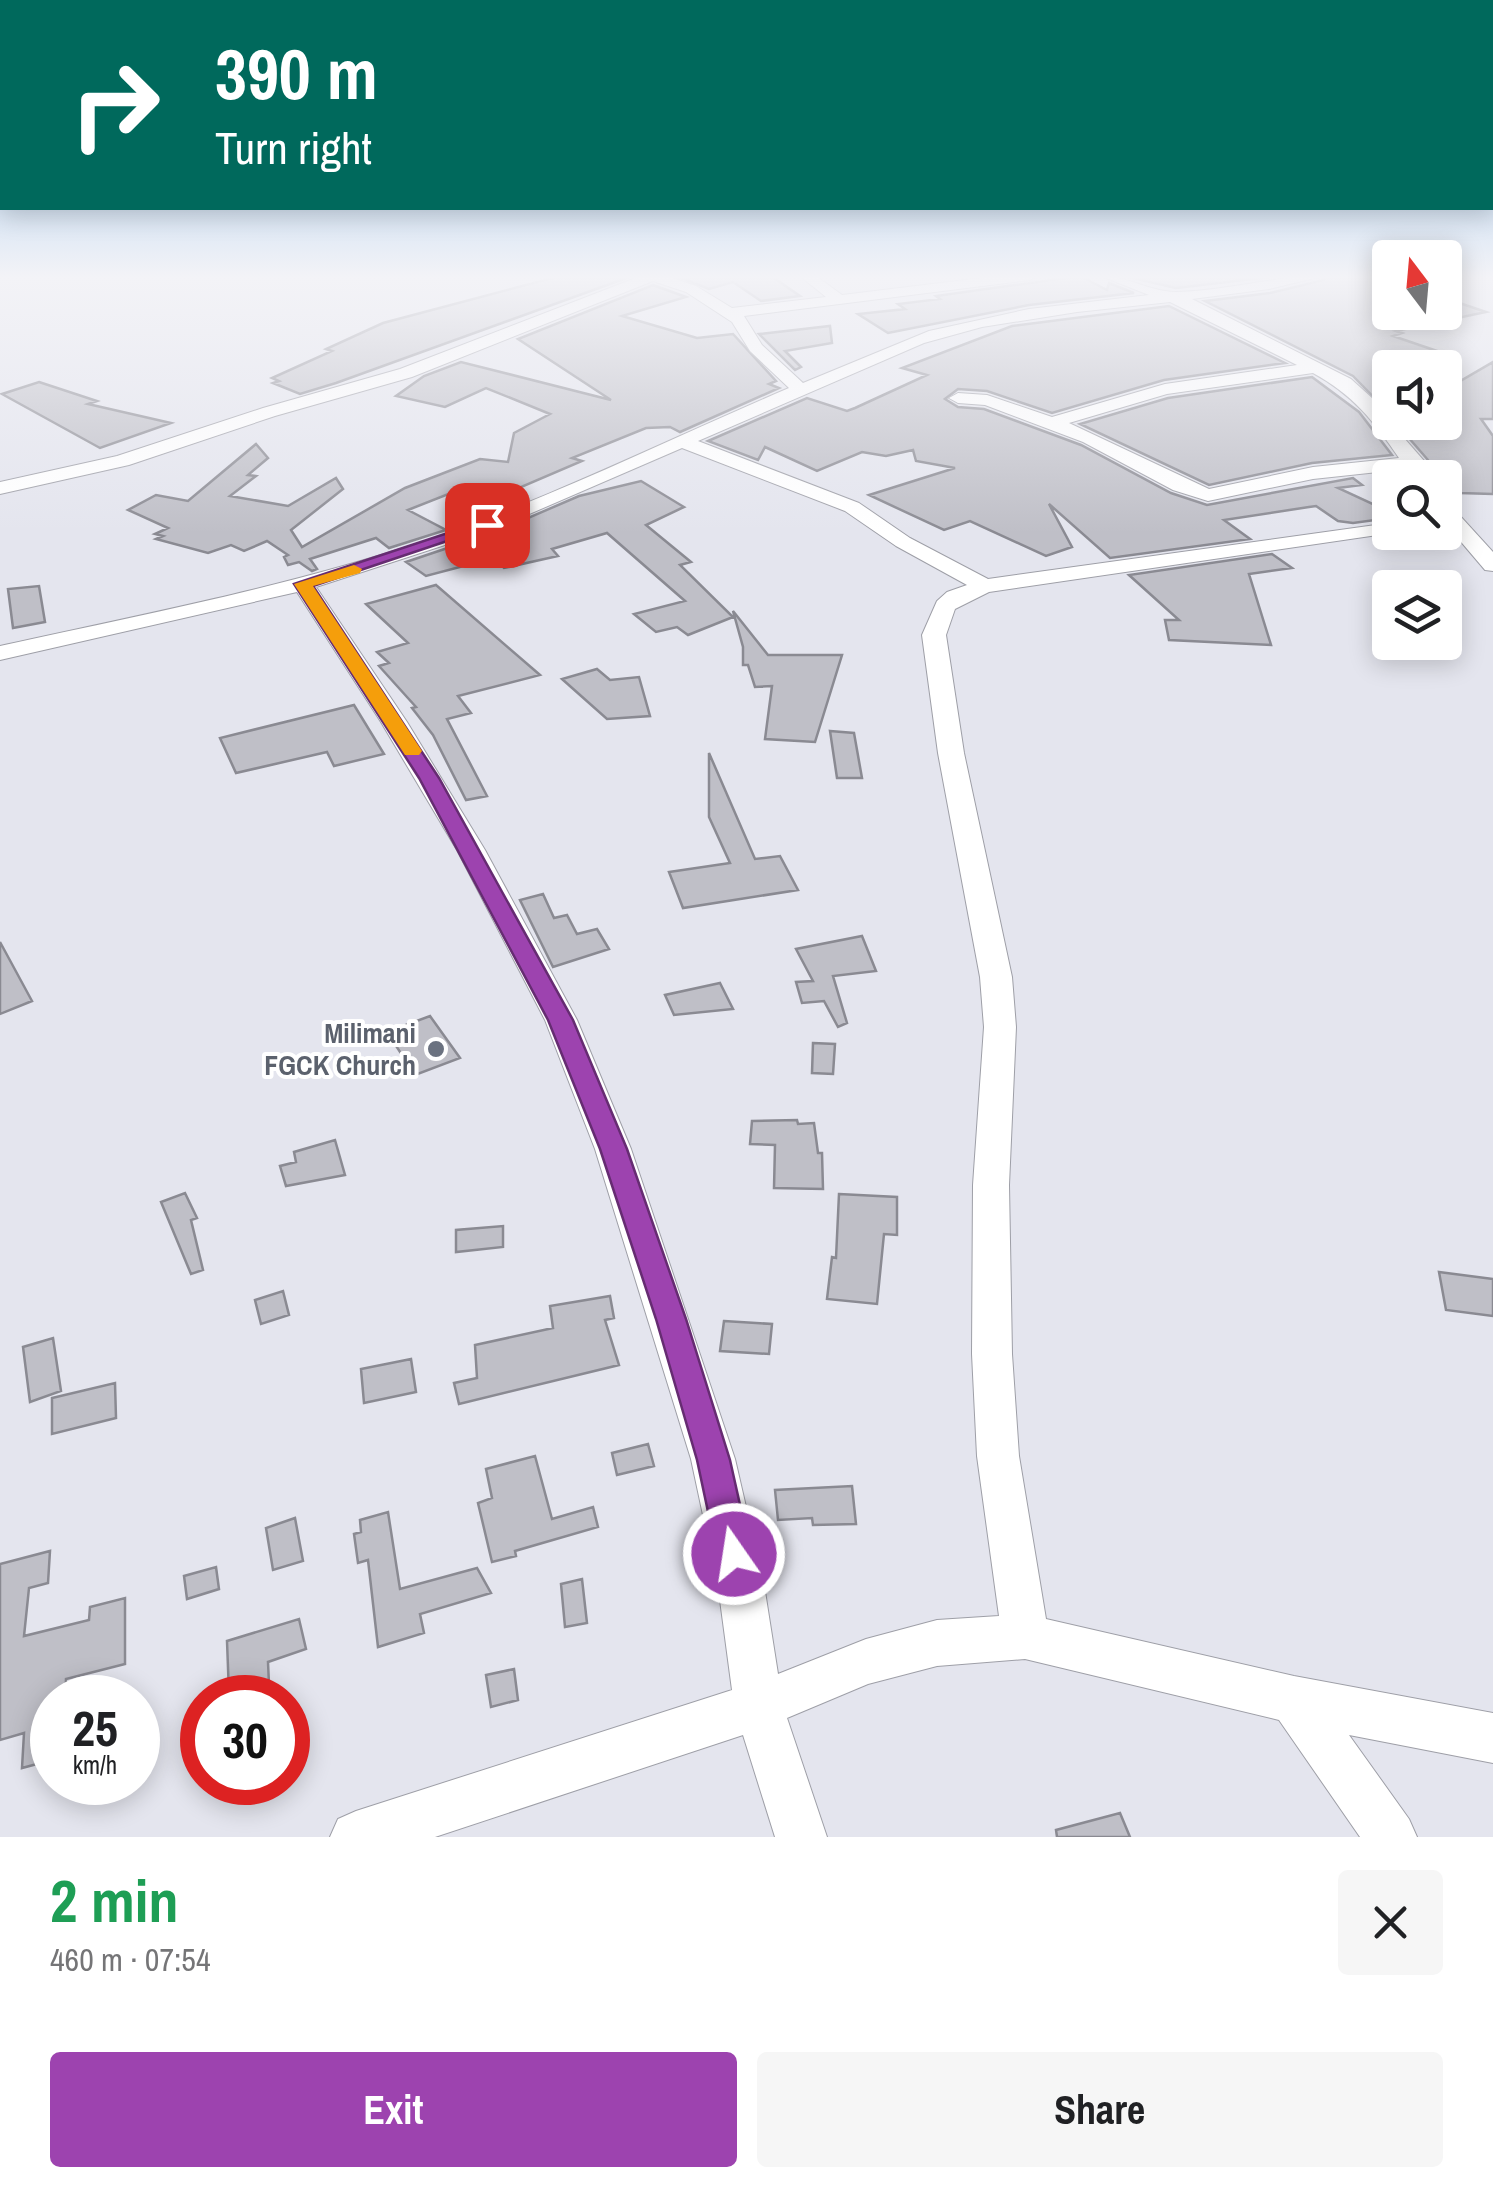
<!DOCTYPE html>
<html lang="en">
<head>
<meta charset="utf-8">
<style>
	body { margin:0; font-family:"Archivo Narrow",sans-serif; background:#f6f6f6; color:#202124; height:100vh; display:flex; flex-direction:column; font-size:38px; white-space:nowrap }
	* { box-sizing:border-box; margin:0 }
	p { font-size:32px; color:#757577 }
	.icon { flex:none; width:55px; height:55px; fill:none; stroke:currentColor; stroke-width:2; stroke-linecap:round; stroke-linejoin:round }
	.map { position:relative; height:1837px; overflow:hidden }
	.panel { display:flex; flex-direction:column; background:#fff; flex:1 }
	.panel>* { flex:none }
	.hud { position:absolute; left:0px; top:0px; width:1495px; height:210px; box-shadow:0 5px 25px #0003; background:#00695c; color:#fff; overflow:hidden }
	.needle { width:65px; rotate:344deg }
	.tools { position:absolute; left:1372px; top:240px; display:grid; gap:20px }
	.tools a { display:grid; place-items:center; width:90px; height:90px; border-radius:10px; background:#fff; box-shadow:0 5px 25px #0003; font-size:50px }
	.speed { position:absolute; left:30px; top:1675px; display:flex; gap:20px; font-size:50px; font-weight:700; text-align:center }
	.speed>* { display:grid; place-content:center; width:130px; height:130px; border-radius:50%; background:#fff; box-shadow:0 5px 25px #0003; line-height:1 }
	.speed small { font-size:25px; font-weight:400 }
	.speed .limit { border:15px solid #d22; background:#fff; color:#111 }
	.pin { position:absolute; display:grid; place-items:center; width:85px; height:85px; color:#fff; margin:-42px; border-radius:20px; box-shadow:0 5px 15px #0006 }
	.me { position:absolute; width:110px; margin:-55px; rotate:347deg; stroke-linejoin:round; filter:drop-shadow(0 0 8px #0008) }
	.turn { display:flex; align-items:center; gap:35px; height:210px; padding:0 50px; font-size:45px }
	.turn .icon { width:130px; height:130px; stroke-width:2.5 }
	.turn b { display:block; font-size:70px; line-height:85px }
	.round { display:grid; place-items:center; flex:none; width:105px; height:105px; border-radius:10px; background:#f6f6f6 }
	.overview { display:flex; align-items:center; justify-content:space-between; height:170px; padding:0 50px }
	h1 { font-size:60px; font-weight:700; line-height:75px; color:#1e9e55 }
	.primary-button { display:flex; gap:20px; margin-top:auto; padding:20px 50px }
	.primary-button a { flex:1; height:115px; border-radius:10px; background:#9d43af; color:#fff; font-size:40px; font-weight:700; line-height:115px; text-align:center }
	.primary-button a+a { background:#f6f6f6; color:#202124 }
	.map>svg:first-child { display:block }
	.building { fill:#bfbfc7; stroke:#8a8a92; stroke-width:2.5 }
	.lines { fill:none; stroke-linecap:round; stroke-linejoin:round }
	.minor-casing { stroke:#9e9fa7; stroke-width:2 }
	.minor { fill:#fff; fill-rule:evenodd }
	.route { fill:#9d43af; stroke:#662c72; stroke-width:2.5 }
	.slow { fill:#f59e0b }
	.worship-dot { fill:#6b7280; stroke:#fff; stroke-width:4 }
	.labels { text-anchor:middle; dominant-baseline:central; stroke-width:8; stroke-linejoin:round; paint-order:stroke }
	.worship-label { font-size:28px; font-weight:bold; fill:#5b616d; stroke:#fff; text-anchor:end }
</style>
</head>
<body>
<div class="map">
<svg width="1493" height="1837" viewBox="0 0 1493 1837">
	<rect width="100%" height="100%" fill="#e4e5ee"/>
	<path class="building" d="M560 276H632L336 383 300 394 273 383 279 381 272 378 332 351 326 349 383 323Z
		M676 276H771L800 296 761 301 733 282 709 289Z
		M1080 276 1107 290 1109 283 1134 293 1029 305 888 333 858 314 905 309 898 304 940 299 936 296Z
		M1124 276H1279L1176 288Z
		M1327 276H1390V312H1445V298L1486 312 1396 331 1402 333 1393 336 1437 351 1426 368H1390V414L1353 376 1205 301 1270 293 1324 280Z
		M653 285 686 297 622 316 697 338 733 334 776 381 769 384 779 388 680 432 670 427 646 428 572 458 582 461 500 496 466 487 408 510 446 530 389 548 376 538 310 559 317 569 312 571 299 562 288 565 284 557 288 555 267 541 244 551 231 545 208 553 156 539 163 536 155 534 168 528 128 510 156 495 188 501 256 444 268 458 248 475 256 476 230 496 288 506 336 478 343 489 291 530 302 547 405 488 480 459 508 462 514 433 550 414 486 388 445 407 396 396 424 376 461 362 611 400 518 339Z
		M1169 306 1285 363 1164 380 1052 413 987 391 958 389 945 399 958 407 984 409 1081 445 1171 493 1207 505 1353 478 1362 485 1338 488 1390 512V518L1353 523 1338 521 1316 506 1309 507 1224 520 1250 539 1110 558 1049 504 1072 547 1046 556 970 521 944 530 869 495 955 468 916 461 913 450 886 456 862 452 817 471 765 447 758 460 708 441 807 398 847 411 855 408 927 375 902 368 1012 326Z
		M830 326 832 343 785 351 801 367 795 370 759 334Z
		M1493 362V419H1481L1493 436V494L1460 493 1448 478H1432L1428 460 1395 422H1456L1445 409V390Z
		M1312 377 1359 412 1392 455 1312 463 1209 485 1080 424 1168 398Z
		M39 382 97 401 88 404 171 423 100 448 2 394Z
		M641 481 684 507 646 525 691 562 680 565 733 617 688 635 677 627 656 632 634 614 685 601 607 533 552 549 558 556 504 568 494 558 426 576 406 562 498 531 579 496Z
		M1272 554 1292 568 1249 574 1271 645 1169 640 1165 620H1179L1129 575Z
		M436 585 540 675 458 696 471 713 447 719 487 796 466 800 433 735 412 708 416 707 379 666 389 663 377 652 408 643 366 604Z
		M39 586 45 622 13 628 8 589Z
		M733 611 768 655H842L815 742 765 739 772 686 755 687 748 665H743V647Z
		M597 669 610 680 639 677 650 716 607 719 562 679Z
		M354 705 384 754 334 766 327 752 236 773 220 738Z
		M830 731 854 733 862 778H837Z
		M709 753 755 859 780 856 798 890 683 908 669 872 730 863 709 817Z
		M543 894 554 918 567 915 577 934 597 929 609 949 553 967 520 900Z
		M862 936 876 971 833 976 847 1023 838 1027 824 1001 802 1003 796 982 813 981 796 949Z
		M0 942 32 1001 0 1014Z
		M720 983 733 1009 674 1015 665 995Z
		M430 1016 460 1058 415 1075 387 1032Z
		M813 1043 835 1044 833 1074 812 1073Z
		M797 1120 798 1124 814 1123 818 1153H822L823 1189 774 1188 775 1145 750 1144 752 1121Z
		M335 1140 345 1175 286 1186 280 1166 296 1162 294 1152Z
		M185 1193 197 1218 191 1220 203 1270 191 1274 161 1202Z
		M839 1194 897 1197V1235L884 1234 877 1304 827 1299 832 1257 836 1258Z
		M503 1226V1247L456 1252V1230Z
		M1439 1272 1493 1279V1316L1446 1310Z
		M283 1291 289 1315 261 1324 255 1300Z
		M610 1296 614 1318 605 1320 619 1365 459 1404 454 1383 477 1378 475 1345 553 1328 550 1306Z
		M724 1321 772 1324 769 1354 720 1351Z
		M53 1338 61 1391 30 1402 23 1347Z
		M411 1359 416 1392 364 1403 361 1369Z
		M115 1383 116 1418 52 1434V1398Z
		M648 1444 654 1466 617 1475 612 1453Z
		M535 1456 552 1519 593 1507 598 1527 515 1551 516 1556 492 1562 478 1503 492 1498 486 1469Z
		M852 1486 856 1524 813 1525 812 1518 778 1520 775 1490Z
		M388 1512 400 1589 477 1568 491 1593 420 1614 424 1633 378 1647 368 1560 358 1563 354 1534 361 1532 360 1520Z
		M295 1518 303 1561 273 1570 266 1528Z
		M50 1551 48 1583 29 1588 24 1636 89 1620 90 1607 125 1598V1664L66 1679 65 1698H52V1760L22 1768 24 1733 0 1740V1564Z
		M216 1567 219 1589 187 1599 184 1576Z
		M582 1579 587 1623 565 1627 561 1584Z
		M299 1619 306 1649 268 1662 269 1684 229 1694 227 1641Z
		M514 1669 518 1700 491 1707 486 1675Z
		M1120 1813 1130 1837H1057L1056 1830Z"/>
	<g class="lines">
		<g class="minor-casing">
			<path id="minor" d="M641 276H666L696 286 732 308 826 297 800 276H816L842 295 998 276H1037L1030 280 744 316 762 345 803 383 929 331 1029 309 1149 295 1101 276C1127 276 1151 292 1176 292 1226 291 1274 276 1323 276L1269 289 1192 299 1351 379 1383 408 1390 422 1425 462 1428 478H1412L1406 469 1313 479 1208 501 1173 490 1083 442 985 405 958 403 949 398 958 393 987 395 1052 417 1165 384 1297 365 1170 302 1077 312 982 327 924 343 698 441 859 503 910 538 988 579 1390 523V532H1398L989 592 955 609 946 635 964 753 1012 977 1016 1027 1009 1185 1012 1354 1019 1456 1046 1619 1294 1676 1493 1713V1763L1349 1735 1409 1819 1417 1837H1360L1279 1720 1025 1659 937 1666 868 1684 787 1718 827 1837H775L743 1735 435 1837H330L338 1819 356 1811 732 1690 718 1585 691 1459 595 1149 545 1020 457 850 381 722 297 592 0 660V646C141 615 282 588 419 543 546 501 667 440 789 388L750 351 732 322 686 292 653 281 412 377 275 416 129 465 0 494V482L117 456 263 408 400 369ZM1313 373C1352 394 1374 421 1399 458L1313 467 1209 489 1069 423 1167 394ZM682 448 845 511 896 546 967 585 947 592 937 601 922 635 938 753 980 977 984 1027 973 1185 972 1354 977 1456 999 1616 937 1620 866 1639 778 1674 764 1585 735 1459 631 1149 577 1020 485 850 407 722 316 587 497 528Z
				M1445 505 1452 507 1493 552V571L1485 570 1445 523Z"/>
		</g>
		<use href="#minor" class="minor"/>
	</g>
	<linearGradient id="sky" x2="0" y2="1"><stop stop-color="#87bced"/><stop offset="0.52" stop-color="#f3f3f7"/><stop offset="1" stop-color="#f3f3f7" stop-opacity="0"/></linearGradient>
	<rect width="1493" height="533" fill="url(#sky)"/>
	<path class="route" d="M481 522 495 525 313 586 439 778 573 1020 627 1149 686 1319 730 1460 751 1554 746 1565 734 1569 722 1565 717 1554 697 1460 656 1319 600 1149 548 1020 419 778 294 584Z"/>
	<path class="slow" d="M354 565 362 569 360 573 313 586 422 751 419 755H405L294 584Z"/>
	<circle class="worship-dot" cx="436" cy="1049" r="10"/>
	<g class="labels">
		<g class="worship-label">
			<text x="416" y="1033">Milimani<tspan x="416" dy="32">FGCK Church</tspan></text>
		</g>
	</g>
</svg>
<div class="tools">
<a><svg class="needle" viewBox="-14 -14 28 28"><path d="M0-13l5 13h-10z" fill="#e53935"/><path d="M0 13l5-13h-10z" fill="#757577"/></svg></a>
<a><svg class="icon" aria-label="sound" viewBox="0 0 24 24"><path d="M4 9h4l5-4v14l-5-4H4zM17 9q2 3 0 6"/></svg></a>
<a><svg class="icon" aria-label="search" viewBox="0 0 24 24"><circle cx="10" cy="10" r="6"/><path d="M15 15l6 6"/></svg></a>
<a><svg class="icon" aria-label="layers" viewBox="0 0 24 24"><path d="M12 4l9 5-9 5-9-5zM3 14l9 5 9-5"/></svg></a>
</div>
<div class="speed"><div>25<small>km/h</small></div><div class="limit">30</div></div>
<div class="pin" style="left:487px;top:525px;background:#d93025"><svg class="icon" aria-label="arrive" viewBox="0 0 24 24"><path d="M6 21V4h12l-3 4 3 4H6"/></svg></div>
<svg class="me" style="left:734px;top:1554px" viewBox="-20 -20 40 40"><circle r="17" fill="#9d43af" stroke="#fff" stroke-width="3"/><path d="M0-11L8 9 0 5-8 9z" fill="#fff"/></svg>
<div class="hud">
<div class="turn"><svg class="icon" aria-label="right" viewBox="0 0 24 24"><path d="M7 20v-9h11M14 6l5 5-5 5"/></svg><div><b>390 m</b>Turn right</div></div>
</div>
</div>
<section class="panel">
<div class="overview"><div><h1>2 min</h1><p>460 m · 07:54</p></div><a class="round"><svg class="icon" aria-label="close" viewBox="0 0 24 24"><path d="M6 6l12 12M18 6L6 18"/></svg></a></div>
<div class="primary-button"><a>Exit</a><a>Share</a></div>
</section>
</body>
</html>
